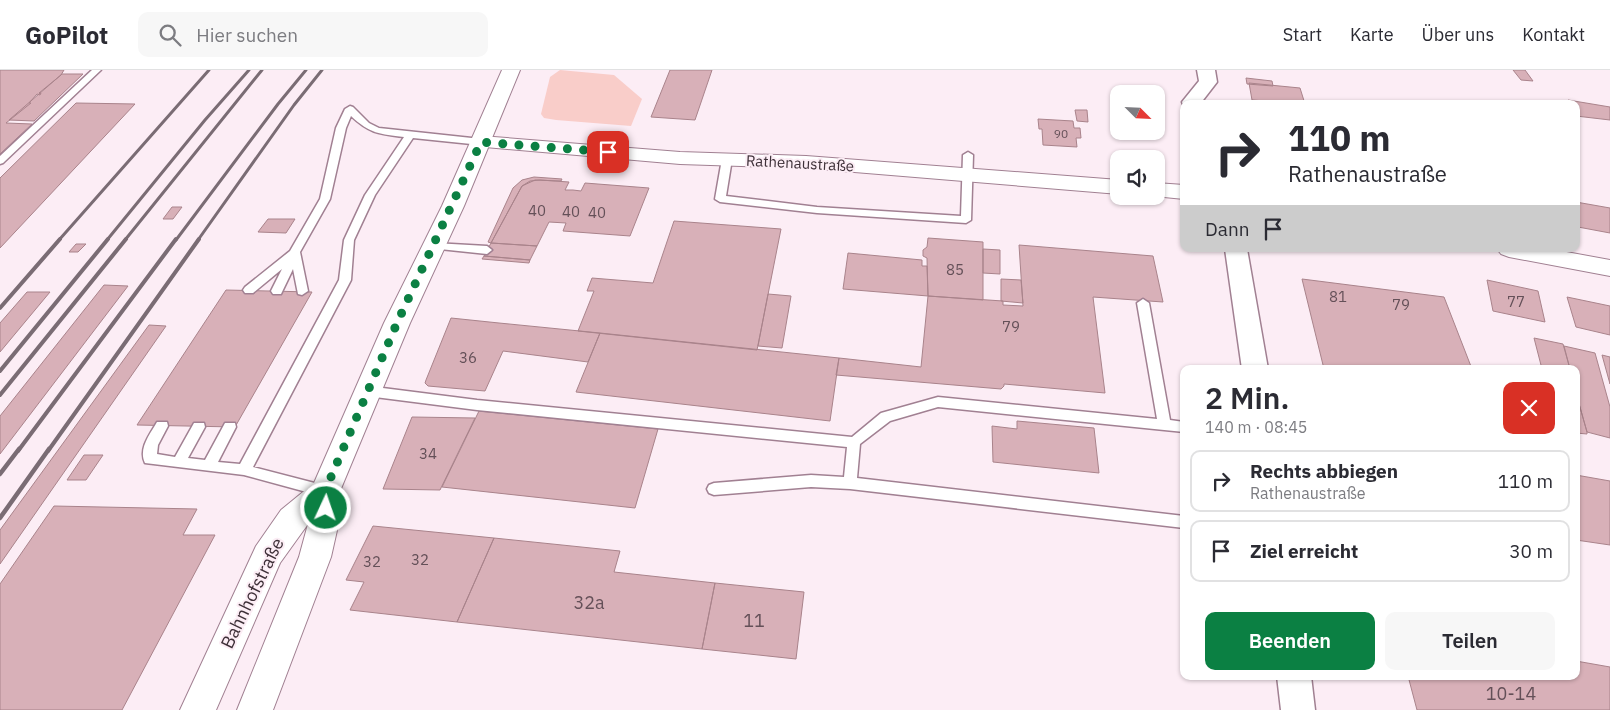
<!DOCTYPE html>
<html lang="de">
<head>
<meta charset="utf-8">
<style>
	body { margin:0; font-family:"IBM Plex Sans",sans-serif; background:#f7f7f7; color:#2b2b33; height:100vh; display:flex; flex-direction:column; font-size:19px; white-space:nowrap }
	* { box-sizing:border-box; margin:0 }
	p { font-size:16px; color:#7c7c81 }
	.icon { flex:none; width:28px; height:28px; fill:none; stroke:currentColor; stroke-width:2; stroke-linecap:round; stroke-linejoin:round }
	.map { position:relative; flex:1; overflow:hidden }
	.sheet { position:absolute; left:1180px; top:295px; width:400px; height:315px; display:flex; flex-direction:column; background:#fff; border-radius:10px; box-shadow:0 1px 4px #0004 }
	.sheet>* { flex:none }
	.hud { position:absolute; left:1180px; top:30px; width:400px; height:152px; border-radius:10px; box-shadow:0 1px 4px #0004; background:#fff; color:#2b2b33; overflow:hidden }
	.needle { width:32px; rotate:114deg }
	.fabs { position:absolute; left:1110px; top:15px; display:grid; gap:10px }
	.fabs a { display:grid; place-items:center; width:55px; height:55px; border-radius:10px; background:#fff; box-shadow:0 1px 4px #0004; font-size:25px }
	.pin { position:absolute; display:grid; place-items:center; width:42px; height:42px; color:#fff; margin:-21px; border-radius:10px; box-shadow:0 2px 8px #0006 }
	.me { position:absolute; width:55px; margin:-28px; rotate:3deg; stroke-linejoin:round; filter:drop-shadow(0 0 4px #0008) }
	.turn { display:flex; align-items:center; gap:18px; height:105px; padding:0 25px; font-size:22px }
	.turn .icon { width:65px; height:65px; stroke-width:2.5 }
	.turn b { display:block; font-size:35px; line-height:42px }
	.then { display:flex; align-items:center; height:48px; padding:0 25px; background:#0003; gap:10px; font-size:19px }
	.round { display:grid; place-items:center; flex:none; width:52px; height:52px; border-radius:10px; background:#f7f7f7 }
	.head { display:flex; align-items:center; justify-content:space-between; height:85px; padding:0 25px }
	h1 { font-size:30px; font-weight:600; line-height:38px }
	.action { display:flex; gap:10px; margin-top:auto; padding:10px 25px }
	.action a { flex:1; height:58px; border-radius:10px; background:#0b8043; color:#fff; font-size:20px; font-weight:600; line-height:58px; text-align:center }
	.action a+a { background:#f7f7f7; color:#2b2b33 }
	ul { padding:0; list-style:none }
	li { display:flex; align-items:center; gap:15px; height:62px; margin:0 10px 8px; padding:0 15px; border:2px solid #e1e1e2; border-radius:10px }
	li div { flex:1 }
	li b { display:block; font-size:19px }
	li em { font-style:normal }
	header { display:flex; align-items:center; gap:30px; box-sizing:border-box; height:70px; padding:0 25px; background:#fff; border-bottom:1px solid #e1e1e2 }
	header strong { font-size:24px }
	nav { display:flex; gap:28px; margin-inline-start:auto; font-size:18px }
	.search { width:350px; height:45px; background:#f7f7f7; display:flex; align-items:center; gap:12px; box-sizing:border-box; padding:0 18px; border-radius:10px; color:#7c7c81; font-size:19px }
	.map>svg:first-child { display:block }
	.green { fill:#f9cdc9 }
	.building { fill:#d8b0b8; stroke:#a9838b }
	.lines { fill:none; stroke-linecap:round; stroke-linejoin:round }
	.service-casing { stroke:#a18092; stroke-width:3 }
	.minor-casing { stroke:#a18092; stroke-width:3 }
	.tertiary-casing { stroke:#a18092; stroke-width:2 }
	.secondary-casing { stroke:#a18092; stroke-width:2 }
	.service { fill:#fff; fill-rule:evenodd }
	.minor { fill:#fff; fill-rule:evenodd }
	.tertiary { fill:#fff; fill-rule:evenodd }
	.secondary { fill:#fff; fill-rule:evenodd }
	.rail-far2 { stroke:#7a6c74; stroke-width:3 }
	.rail-far1 { stroke:#7a6c74; stroke-width:4 }
	.rail { stroke:#7a6c74; stroke-width:4.5 }
	.route { stroke:#0b8043; stroke-width:9; stroke-dasharray:0 16.2 }
	.labels { text-anchor:middle; dominant-baseline:central; stroke-width:4; stroke-linejoin:round; paint-order:stroke }
	.far-number-label { font-size:12px; fill:#645058 }
	.far-street-label { font-size:15px; fill:#3e3038; stroke:#fcedf5 }
	.number-label { font-size:15px; fill:#645058 }
	.street-label { font-size:18px; fill:#3e3038; stroke:#fcedf5 }
	.near-number-label { font-size:18px; fill:#645058 }
</style>
</head>
<body>
<header>
<strong>GoPilot</strong>
<div class="search"><svg class="icon" aria-label="search" viewBox="0 0 24 24"><circle cx="10" cy="10" r="6"/><path d="M15 15l6 6"/></svg>Hier suchen</div>
<nav><a>Start</a><a>Karte</a><a>Über uns</a><a>Kontakt</a></nav>
</header>
<div class="map">
<svg width="1610" height="640" viewBox="0 0 1610 640">
	<rect width="100%" height="100%" fill="#fcedf5"/>
	<path class="green" d="M560 0 614 5 642 29 631 56 556 50 544 48 541 44 550 7Z"/>
	<path class="building" d="M0 0H64L61 5 39 23H41L40 25 37 24 29 33H31L6 53 32 54 0 84Z
		M670 0H712L695 50 651 47Z
		M1513 0H1525L1533 11 1521 10Z
		M62 4H83L34 51 9 50Z
		M1246 8 1272 11 1273 16 1247 14Z
		M1249 13 1300 18 1305 34 1252 30Z
		M1568 30 1610 37V50L1576 46V34H1569Z
		M76 33 135 34 0 178V108Z
		M1075 40H1087L1088 52 1077 51Z
		M1038 49 1073 51 1074 58H1080L1081 68H1076L1077 77 1043 75 1042 59H1039Z
		M534 107 562 109 561 111 535 110 522 116 491 173 488 172 513 118 522 110Z
		M540 110 569 112 565 120H573L581 121 585 113 649 118 630 166 563 161 566 153 549 152 537 176 491 173 522 116 530 111Z
		M1576 132 1610 138V163L1578 157Z
		M172 137H182L173 149H163Z
		M268 149H295L286 163 258 162Z
		M674 151 781 159 757 280 578 261 594 221H587L592 208 653 213Z
		M928 168 983 172V230L928 226 927 188 923 186V180L927 177Z
		M491 173 537 176 530 190 484 186Z
		M76 174H86L78 182H69Z
		M1019 175 1153 186 1163 232 1093 227 1105 323 1004 314V316L1001 319 836 305 839 288 921 297 928 226 1003 231V235L1023 236Z
		M983 179 1000 180V204L983 203Z
		M848 183 922 190V196H927L928 226 843 219Z
		M484 186 530 190 529 193 482 189Z
		M1001 209 1021 210 1023 233 1001 231Z
		M1302 209 1444 227 1472 299H1324Z
		M1487 210 1538 221 1545 252 1493 241Z
		M104 215 128 216 0 384V346Z
		M226 220 312 222 235 357 137 355Z
		M27 222H50L0 282V253Z
		M768 224 791 226 782 278 758 276Z
		M1567 227 1610 236V265L1576 257Z
		M451 248 499 253 600 263 588 292 503 281 485 321 428 316 425 313 426 310Z
		M149 255 166 256 0 494V460Z
		M600 263 839 288 830 351 576 322Z
		M1534 268 1563 274 1570 299H1542Z
		M1564 276 1595 283 1610 337V368L1587 362 1576 323V299H1570Z
		M1602 285 1610 287V314Z
		M1576 323 1587 362V364L1576 363Z
		M479 341 658 359 635 438 442 417Z
		M412 347 475 348 440 420 383 419Z
		M1017 351 1094 358 1099 403 993 392 992 356 1017 359Z
		M84 385H103L86 410H67Z
		M1576 405 1610 411V475L1576 470Z
		M54 436 197 439 183 465H215L122 640H0V514Z
		M373 456 494 468 457 552 350 540 364 512 346 510Z
		M494 468 620 481 614 502 715 513 702 579 457 552Z
		M715 513 804 522 796 589 702 579Z
		M1576 591 1610 597V640H1417L1408 606H1576Z"/>
	<g class="lines">
		<g class="service-casing">
			<path id="service" d="M92 0H101L3 93 0 94V86Z
				M350 36 353 37 369 53 379 58 481 69 486 72 481 75 413 68 375 125 354 170 351 210 253 397 330 417 332 421 330 425 325 427 244 405 145 393C138 379 150 364 157 352H167L168 356 158 375 157 384 175 387 194 353H204L205 357 188 388 205 390 225 353H235L236 357 218 392 240 394 339 210 344 170 365 125 404 67C380 64 370 64 351 46L346 58 330 129 300 182 308 221 302 225 298 224 293 199 281 224H273L271 221 282 199 253 223H245L243 220 245 217 290 181 320 129 336 58 345 39Z
				M968 82 973 85 971 150 966 153 817 143 720 132 715 129 722 89 727 86 732 89 726 126 817 137 961 146 963 85Z
				M434 173 487 176 492 180 487 184 430 178 429 176 430 174Z
				M1143 229 1149 233 1170 350 1184 352V362L938 337 890 351 860 374 857 408 1184 446V458L850 419 811 417 714 425 709 423 707 419 709 415 714 413 811 405 844 407 847 377 477 340 367 326 363 324 361 321 363 318 367 316 477 330 852 367 881 343 938 327 1157 349 1137 233Z"/>
		</g>
		<g class="minor-casing">
			<path id="minor" d="M1197 0H1215L1217 12 1200 34H1184V37L1182 32 1199 11Z
				M1225 179H1247L1268 299H1242Z
				M1277 606H1311L1315 640H1281Z"/>
		</g>
		<g class="tertiary-casing">
			<path id="tertiary" d="M481 66 680 82 806 86 1119 110V124L806 98 680 94 474 76 471 72 474 68Z
				M1156 113 1184 115V129L1154 126H1156Z
				M1497 179H1550L1610 190V206L1509 187 1501 184Z"/>
		</g>
		<g class="secondary-casing">
			<path id="secondary" d="M502 0H520L464 136 410 253 340 421 342 438 331 487 273 640H237L299 487 308 454 280 493 216 640H180L256 476 281 440 314 413 384 253 442 136Z"/>
		</g>
		<use href="#service" class="service"/>
		<use href="#minor" class="minor"/>
		<use href="#tertiary" class="tertiary"/>
		<use href="#secondary" class="secondary"/>
		<path class="rail-far2" d="M59 170 209 0
			M107 170 205 50 249 0
			M125 170 262 0
			M176 170 278 34 306 0
			M198 170 294 35 322 0"/>
		<path class="rail-far1" d="M0 238 60 169
			M0 301 108 169
			M0 325 126 169
			M18 381 176 169
			M48 381 199 169"/>
		<path class="rail" d="M0 404 19 379
			M0 448 49 379"/>
	</g>
	<g class="lines">
		<path class="route" d="M326 438 325 421 397 253 481 72 608 82"/>
	</g>
	<g class="labels">
		<g class="far-number-label">
			<text x="1061" y="63">90</text>
		</g>
		<g class="far-street-label">
			<text transform="translate(800 93) rotate(3)">Rathenaustraße</text>
		</g>
		<g class="number-label">
			<text x="537" y="140">40</text>
			<text x="571" y="141">40</text>
			<text x="597" y="142">40</text>
			<text x="955" y="199">85</text>
			<text x="1338" y="226">81</text>
			<text x="1516" y="231">77</text>
			<text x="1401" y="234">79</text>
			<text x="1011" y="256">79</text>
			<text x="468" y="287">36</text>
			<text x="428" y="383">34</text>
			<text x="420" y="489">32</text>
			<text x="372" y="491">32</text>
		</g>
		<g class="street-label">
			<text transform="translate(252 523) rotate(-64)">Bahnhofstraße</text>
		</g>
		<g class="near-number-label">
			<text x="589" y="532">32a</text>
			<text x="754" y="550">11</text>
			<text x="1511" y="623">10-14</text>
		</g>
	</g>
</svg>
<div class="fabs">
<a><svg class="needle" viewBox="-14 -14 28 28"><path d="M0-13l5 13h-10z" fill="#e53935"/><path d="M0 13l5-13h-10z" fill="#7c7c81"/></svg></a>
<a><svg class="icon" aria-label="sound" viewBox="0 0 24 24"><path d="M4 9h4l5-4v14l-5-4H4zM17 9q2 3 0 6"/></svg></a>
</div>
<div class="pin" style="left:608px;top:82px;background:#d93025"><svg class="icon" aria-label="arrive" viewBox="0 0 24 24"><path d="M6 21V4h12l-3 4 3 4H6"/></svg></div>
<svg class="me" style="left:326px;top:438px" viewBox="-20 -20 40 40"><circle r="17" fill="#0b8043" stroke="#fff" stroke-width="3"/><path d="M0-11L8 9 0 5-8 9z" fill="#fff"/></svg>
<div class="hud">
<div class="turn"><svg class="icon" aria-label="right" viewBox="0 0 24 24"><path d="M7 20v-9h11M14 6l5 5-5 5"/></svg><div><b>110 m</b>Rathenaustraße</div></div>
<div class="then">Dann<svg class="icon" aria-label="arrive" viewBox="0 0 24 24"><path d="M6 21V4h12l-3 4 3 4H6"/></svg></div>
</div>
<section class="sheet">
<div class="head"><div><h1>2 Min.</h1><p>140 m · 08:45</p></div><a class="round" style="background:#d93025;color:#fff"><svg class="icon" aria-label="close" viewBox="0 0 24 24"><path d="M6 6l12 12M18 6L6 18"/></svg></a></div>
<ul>
<li><svg class="icon" aria-label="right" viewBox="0 0 24 24"><path d="M7 20v-9h11M14 6l5 5-5 5"/></svg><div><b>Rechts abbiegen</b><p>Rathenaustraße</p></div><em>110 m</em></li>
<li><svg class="icon" aria-label="arrive" viewBox="0 0 24 24"><path d="M6 21V4h12l-3 4 3 4H6"/></svg><div><b>Ziel erreicht</b></div><em>30 m</em></li>
</ul>
<div class="action"><a>Beenden</a><a>Teilen</a></div>
</section>
</div>
</body>
</html>
